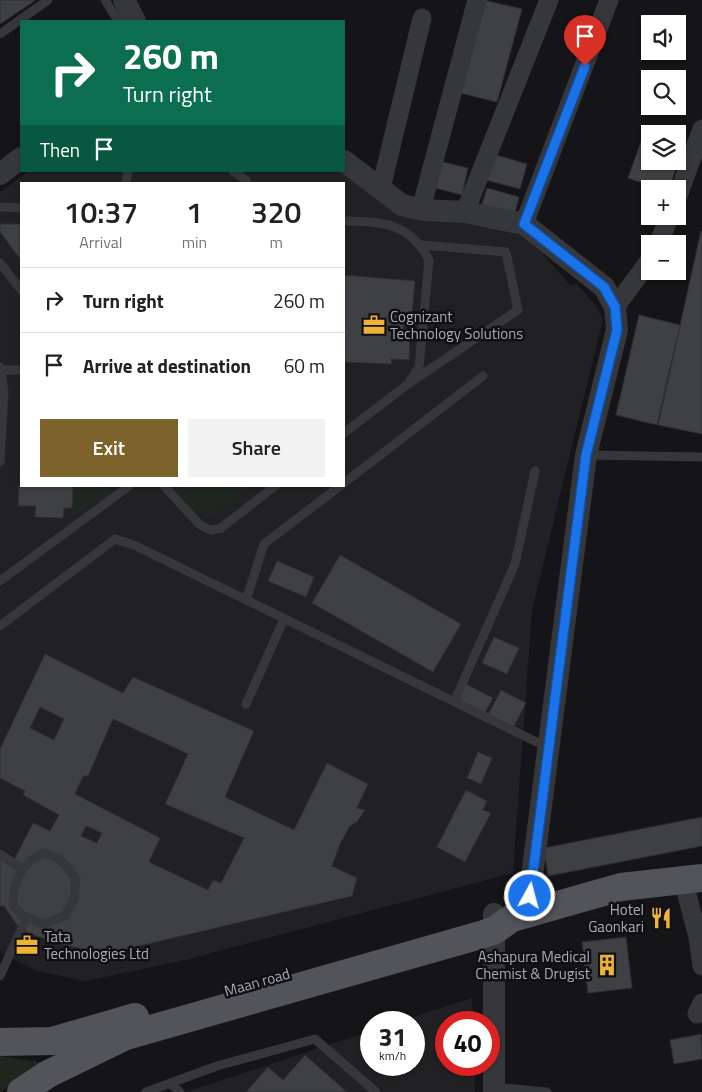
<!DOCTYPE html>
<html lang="en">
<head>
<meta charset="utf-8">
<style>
	body { margin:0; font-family:"Titillium Web",sans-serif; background:#f2f2f2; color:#222; height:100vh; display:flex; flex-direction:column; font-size:19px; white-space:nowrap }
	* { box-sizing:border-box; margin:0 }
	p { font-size:16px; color:#767676 }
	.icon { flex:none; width:28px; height:28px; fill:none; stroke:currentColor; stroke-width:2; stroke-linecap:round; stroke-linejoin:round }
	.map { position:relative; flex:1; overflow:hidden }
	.side { position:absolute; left:20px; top:182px; width:325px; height:305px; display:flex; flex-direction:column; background:#fff; border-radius:0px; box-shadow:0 1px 4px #0004 }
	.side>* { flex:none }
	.top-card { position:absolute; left:20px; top:20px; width:325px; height:152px; border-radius:0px; box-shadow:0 1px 4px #0004; background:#0b6e4f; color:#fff; overflow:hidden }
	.fabs { position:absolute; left:641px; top:15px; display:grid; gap:10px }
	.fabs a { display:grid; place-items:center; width:45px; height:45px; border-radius:0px; background:#fff; box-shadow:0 1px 4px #0004; font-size:25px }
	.speed { position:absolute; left:360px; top:1011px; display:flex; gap:10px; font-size:25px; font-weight:700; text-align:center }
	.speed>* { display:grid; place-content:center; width:65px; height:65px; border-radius:50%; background:#fff; box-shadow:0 1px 4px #0004; line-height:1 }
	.speed small { font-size:12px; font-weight:400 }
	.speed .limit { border:8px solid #d22; background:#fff; color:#111 }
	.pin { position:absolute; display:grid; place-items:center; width:42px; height:42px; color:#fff; margin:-51px -21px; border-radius:50% 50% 50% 0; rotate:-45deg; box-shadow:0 0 5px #0007 }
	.pin .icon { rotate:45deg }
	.me { position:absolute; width:55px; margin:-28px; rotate:7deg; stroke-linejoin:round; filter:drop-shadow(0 0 4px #0008) }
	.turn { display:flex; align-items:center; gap:18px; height:105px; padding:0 20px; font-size:22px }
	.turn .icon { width:65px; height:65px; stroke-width:2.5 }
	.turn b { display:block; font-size:35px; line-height:42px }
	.then { display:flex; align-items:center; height:48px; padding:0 20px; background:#0003; gap:10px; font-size:19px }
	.eta { display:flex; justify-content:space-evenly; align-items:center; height:85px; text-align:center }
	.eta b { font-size:30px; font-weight:600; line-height:35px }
	.button { display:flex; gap:10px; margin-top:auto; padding:10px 20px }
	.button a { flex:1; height:58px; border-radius:0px; background:#7d632b; color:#fff; font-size:20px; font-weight:600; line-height:58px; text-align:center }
	.button a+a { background:#f2f2f2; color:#222 }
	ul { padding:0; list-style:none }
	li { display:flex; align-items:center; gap:15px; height:65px; padding:0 20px; border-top:1px solid #e0e0e0 }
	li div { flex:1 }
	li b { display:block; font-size:19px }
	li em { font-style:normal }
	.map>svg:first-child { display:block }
	.built { fill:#212124; fill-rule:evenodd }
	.green { fill:#1f2620 }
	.building { fill:#3f4044; stroke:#2f2f33; fill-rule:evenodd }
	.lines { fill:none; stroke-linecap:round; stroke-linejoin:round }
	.service { stroke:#36373b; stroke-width:9 }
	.minor { stroke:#36373b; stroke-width:19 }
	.tertiary { stroke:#36373b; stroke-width:22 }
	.primary { stroke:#52545a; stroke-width:28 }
	.route-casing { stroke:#114b97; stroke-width:12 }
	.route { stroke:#1a73e8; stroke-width:9 }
	.labels { text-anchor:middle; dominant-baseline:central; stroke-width:5; stroke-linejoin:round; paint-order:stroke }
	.poi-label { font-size:15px; fill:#a7abb6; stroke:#101012; text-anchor:start }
	.street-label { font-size:15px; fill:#a7abb6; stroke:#101012 }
</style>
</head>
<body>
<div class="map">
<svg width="702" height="1092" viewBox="0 0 702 1092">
	<rect width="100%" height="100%" fill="#151517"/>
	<path class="built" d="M29 171H344L407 216 522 230 571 286 576 283 596 306 603 319 532 610 513 873 185 960 86 981 37 971 0 952V192ZM21 184H344V486H21Z
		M472 998 473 1022H446V1065H474L475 1092H186L371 1031V1065H414V1022H397Z"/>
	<path class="green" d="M73 486H106L110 492 71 518Z
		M173 486H252L211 517C193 518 183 499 173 486Z
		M0 1056 45 1063 0 1092Z"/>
	<path class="building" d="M0 0H36L0 24Z
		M484 0 522 9 497 102 460 93Z
		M647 125 671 134H650V161H678V136L686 139 669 189H660L628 178Z
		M493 154 527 164 520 189 486 180Z
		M439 161 468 168 462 195 432 187Z
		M487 188 519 197 514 216 481 207Z
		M0 224H21V260L0 232Z
		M701 231H702V434L658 425Z
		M344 275 415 281 412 316 405 315 403 335 410 336 409 360 391 359 392 364 344 362Z
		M639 315 680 325 657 425 616 415Z
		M20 470 21 486H73L72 508H64L63 518 35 517 36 506H18Z
		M340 555 461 624 433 672 312 603Z
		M277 561 314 577 306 597 268 581Z
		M494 637 519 648 507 674 482 663Z
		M45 654 123 693 133 677 254 731 225 797 294 830 327 763 368 784 357 808 365 810 357 822 350 826 340 844 332 866 357 878 352 896 109 953 66 946 28 933 18 926 4 906H0V852L14 860 33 823 50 831 59 815 23 795 25 791 0 778V749ZM40 707 64 719 54 740 30 728ZM113 719 188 754 165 804 244 838 221 883 213 880 208 890 149 862 160 838 75 794 83 776H88ZM86 826 102 833 97 843 81 836Z
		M466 684 493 698 485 713 458 700Z
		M501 690 526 703 512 730 487 717Z
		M478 752 492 758 481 784 467 778Z
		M466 790 487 801 483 810 491 813 465 862 437 847Z
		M702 817V846L548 876 544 848Z
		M626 937 632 988 588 993 582 942Z
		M701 1034 702 1059 674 1064 670 1040Z
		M305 1055 347 1092H246L268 1067 283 1080Z"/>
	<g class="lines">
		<path class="service" d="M105 0 118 21
			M0 34 48 0
			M233 171 246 180V184
			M126 184 128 171
			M0 207 21 208
			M344 221C382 222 410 222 429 260L419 367 408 384 344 433
			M0 263 21 290
			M0 367 4 391 0 462
			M0 370H21
			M411 382 518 310 506 252 422 245
			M586 455 702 457
			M344 483 483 376
			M164 486 200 525 211 530 221 528 275 486
			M0 581 129 486
			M246 600 264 544 340 486
			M0 626 115 539 134 545 547 747
			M454 702 515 564 535 471
			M246 704 284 619
			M43 853 59 858 76 878 74 899 65 916 43 924 23 916 13 905C13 881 21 863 43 853Z
			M0 854 22 869
			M0 976 27 917
			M170 1083 180 1092
			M494 1087 547 1092
			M146 1092 217 1066 315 1039 376 1092"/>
		<path class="minor" d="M381 188 422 18
			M678 196 702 129
			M421 209 477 0
			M465 212 549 0
			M524 224 609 0
			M658 244 670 216
			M615 307 650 260
			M683 880 698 937 702 966
			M697 1014 702 1003"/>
		<path class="tertiary" d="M124 0 135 21
			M344 161 402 205 423 210 465 212 524 224 604 287 615 307 617 330 586 455 527 915
			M0 174 21 158
			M494 914V1092"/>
		<path class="primary" d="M0 1042 52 1041 135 1017
			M21 1092 48 1074 126 1036 484 934 495 930 512 918 621 887 702 878"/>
	</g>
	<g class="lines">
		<g class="route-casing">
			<path id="route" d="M530 896 586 455 617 330 615 307 604 287 524 224 585 66"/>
		</g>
		<use href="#route" class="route"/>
	</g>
	<defs>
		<g id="office-bare" transform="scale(1.725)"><path d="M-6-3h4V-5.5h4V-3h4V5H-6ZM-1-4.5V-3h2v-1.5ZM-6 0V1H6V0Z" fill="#edb337" stroke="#101012" stroke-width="2.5" paint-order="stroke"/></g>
		<g id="restaurant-bare" transform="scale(1.725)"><path d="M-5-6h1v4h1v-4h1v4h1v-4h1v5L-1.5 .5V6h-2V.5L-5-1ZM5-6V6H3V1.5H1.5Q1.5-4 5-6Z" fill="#edb337" stroke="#101012" stroke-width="2.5" paint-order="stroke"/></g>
		<g id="building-bare" transform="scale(1.725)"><path d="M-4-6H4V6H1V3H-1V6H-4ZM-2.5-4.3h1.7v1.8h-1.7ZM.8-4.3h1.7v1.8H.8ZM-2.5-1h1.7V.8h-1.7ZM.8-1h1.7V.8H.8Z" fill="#edb337" stroke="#101012" stroke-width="2.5" paint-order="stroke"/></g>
	</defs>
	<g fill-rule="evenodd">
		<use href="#office-bare" x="374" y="325"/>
		<use href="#restaurant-bare" x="661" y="918"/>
		<use href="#office-bare" x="27" y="945"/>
		<use href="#building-bare" x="607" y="965"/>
	</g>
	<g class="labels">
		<g class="poi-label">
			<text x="390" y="316">Cognizant<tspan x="390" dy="17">Technology Solutions</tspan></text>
			<text x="644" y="909" text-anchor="end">Hotel<tspan x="644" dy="17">Gaonkari</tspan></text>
			<text x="44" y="936">Tata<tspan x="44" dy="17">Technologies Ltd</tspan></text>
			<text x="590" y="956" text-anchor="end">Ashapura Medical<tspan x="590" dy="17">Chemist &amp; Drugist</tspan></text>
		</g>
		<g class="street-label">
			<text transform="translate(257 982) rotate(-16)">Maan road</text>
		</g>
	</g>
</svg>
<div class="fabs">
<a><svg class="icon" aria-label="sound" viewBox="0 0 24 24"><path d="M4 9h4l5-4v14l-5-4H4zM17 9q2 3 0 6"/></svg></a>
<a><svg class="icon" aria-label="search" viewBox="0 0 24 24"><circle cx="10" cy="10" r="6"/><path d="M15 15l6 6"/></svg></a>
<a><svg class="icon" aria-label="layers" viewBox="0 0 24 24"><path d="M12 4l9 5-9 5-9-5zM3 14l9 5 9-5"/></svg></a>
<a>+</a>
<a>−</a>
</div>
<div class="speed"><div>31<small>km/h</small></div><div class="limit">40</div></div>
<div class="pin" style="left:585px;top:66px;background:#d93025"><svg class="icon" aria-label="arrive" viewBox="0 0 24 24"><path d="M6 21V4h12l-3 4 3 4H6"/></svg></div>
<svg class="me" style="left:530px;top:896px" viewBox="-20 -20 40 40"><circle r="17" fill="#1a73e8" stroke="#fff" stroke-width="3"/><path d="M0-11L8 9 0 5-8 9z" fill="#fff"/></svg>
<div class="top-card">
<div class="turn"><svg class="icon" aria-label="right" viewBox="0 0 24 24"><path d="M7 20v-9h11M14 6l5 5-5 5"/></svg><div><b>260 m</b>Turn right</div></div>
<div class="then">Then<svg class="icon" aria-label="arrive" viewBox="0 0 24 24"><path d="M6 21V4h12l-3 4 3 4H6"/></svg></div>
</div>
<section class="side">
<div class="eta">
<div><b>10:37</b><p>Arrival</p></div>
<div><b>1</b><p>min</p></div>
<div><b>320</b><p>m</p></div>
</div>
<ul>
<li><svg class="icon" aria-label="right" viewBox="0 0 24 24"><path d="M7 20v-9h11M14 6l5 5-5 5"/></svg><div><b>Turn right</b></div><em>260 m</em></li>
<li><svg class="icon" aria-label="arrive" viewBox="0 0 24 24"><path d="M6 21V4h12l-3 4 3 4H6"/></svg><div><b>Arrive at destination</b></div><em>60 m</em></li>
</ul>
<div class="button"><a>Exit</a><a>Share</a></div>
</section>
</div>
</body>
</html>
